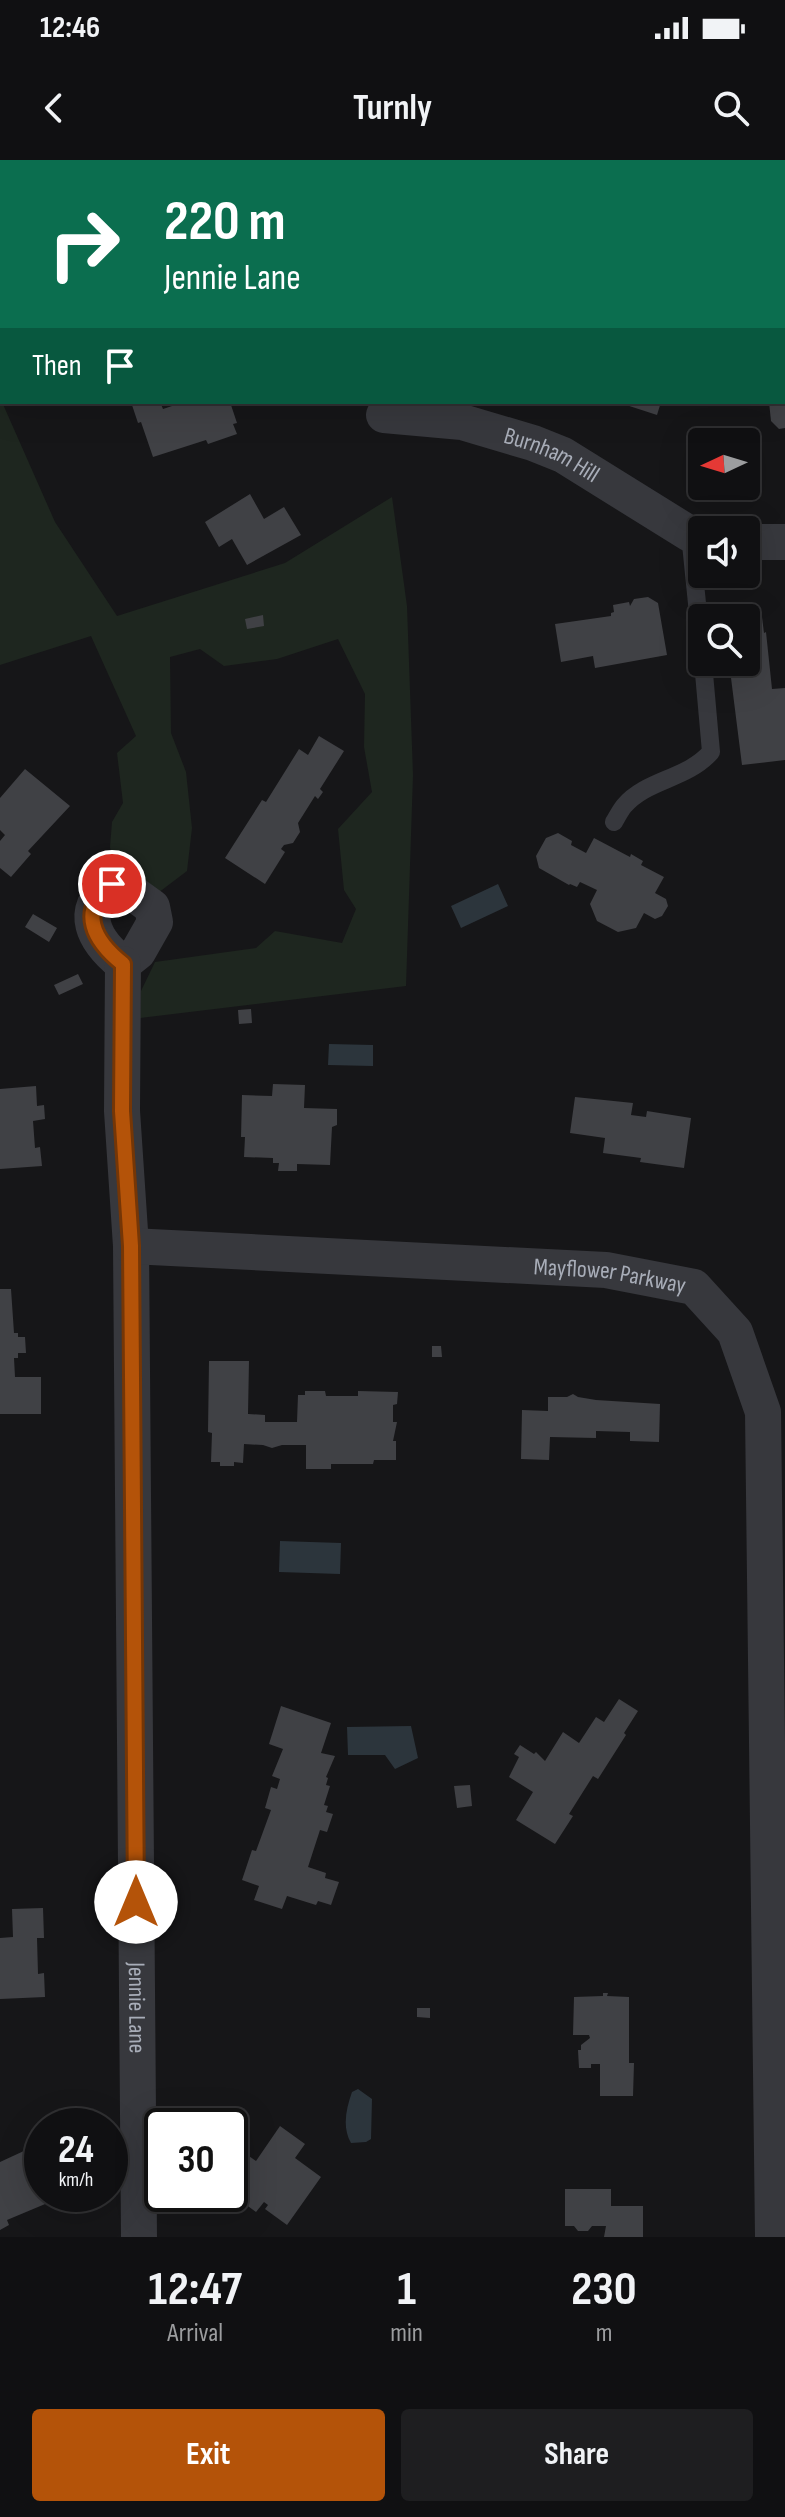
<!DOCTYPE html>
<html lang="en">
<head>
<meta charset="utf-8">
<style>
	body { margin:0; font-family:"Sofia Sans Condensed",sans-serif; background:#1e1e20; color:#f1f3f6; height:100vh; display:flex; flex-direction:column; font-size:30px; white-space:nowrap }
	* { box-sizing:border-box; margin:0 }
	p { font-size:26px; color:#9c9d9f }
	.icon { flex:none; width:44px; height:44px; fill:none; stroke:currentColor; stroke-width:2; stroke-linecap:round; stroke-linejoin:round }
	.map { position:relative; height:2077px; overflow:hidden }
	.side { display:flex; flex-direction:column; background:#101012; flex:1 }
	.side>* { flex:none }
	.guide { position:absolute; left:0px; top:0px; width:786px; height:244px; box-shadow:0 8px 32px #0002,0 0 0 2px #303032; background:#0b6e4f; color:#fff; overflow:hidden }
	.needle { width:52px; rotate:266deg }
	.tools { position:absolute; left:688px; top:268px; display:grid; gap:16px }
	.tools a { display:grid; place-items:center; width:72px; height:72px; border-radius:8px; background:#101012; box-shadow:0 8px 32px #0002,0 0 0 2px #303032; font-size:40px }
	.speed { position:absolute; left:24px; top:1948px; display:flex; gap:16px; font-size:40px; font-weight:700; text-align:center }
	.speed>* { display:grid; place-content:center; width:104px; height:104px; border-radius:50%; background:#101012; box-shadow:0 8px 32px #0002,0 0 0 2px #303032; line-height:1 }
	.speed small { font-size:20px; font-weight:400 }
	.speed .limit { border:4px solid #111; border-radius:12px; background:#fff; color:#111 }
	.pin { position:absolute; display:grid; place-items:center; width:68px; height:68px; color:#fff; margin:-34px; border:4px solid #fff; border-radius:50%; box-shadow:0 2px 8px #0007 }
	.me { position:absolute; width:88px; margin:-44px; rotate:0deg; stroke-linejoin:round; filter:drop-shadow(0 0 6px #0008) }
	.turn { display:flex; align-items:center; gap:28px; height:168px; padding:0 32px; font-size:36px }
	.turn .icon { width:104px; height:104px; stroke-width:2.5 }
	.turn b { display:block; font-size:56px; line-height:68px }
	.then { display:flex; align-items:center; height:76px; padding:0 32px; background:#0003; gap:16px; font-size:30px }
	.eta { display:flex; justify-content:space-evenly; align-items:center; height:136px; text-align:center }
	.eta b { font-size:48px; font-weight:700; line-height:56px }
	.cta { display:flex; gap:16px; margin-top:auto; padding:16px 32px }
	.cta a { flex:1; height:92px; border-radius:8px; background:#b45309; color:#fff; font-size:32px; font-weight:700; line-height:92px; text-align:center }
	.cta a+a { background:#1e1e20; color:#f1f3f6 }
	.status { display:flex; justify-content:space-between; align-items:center; height:56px; padding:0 40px; background:#101012; direction:ltr }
	.status svg { height:22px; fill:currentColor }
	header { display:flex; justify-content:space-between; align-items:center; height:104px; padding:0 32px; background:#101012; font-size:36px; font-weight:700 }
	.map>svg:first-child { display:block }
	.green { fill:#1e261f }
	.water { fill:#2c353c }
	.building { fill:#404145 }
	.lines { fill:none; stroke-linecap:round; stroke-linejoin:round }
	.service { stroke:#37383d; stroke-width:18 }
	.minor { stroke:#37383d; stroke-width:36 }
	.route-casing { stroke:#753606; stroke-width:20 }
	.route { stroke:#b45309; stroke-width:14 }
	.labels { text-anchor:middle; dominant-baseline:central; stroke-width:8; stroke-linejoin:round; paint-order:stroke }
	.street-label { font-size:24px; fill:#a8adb8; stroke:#111113 }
</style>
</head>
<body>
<div class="status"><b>12:46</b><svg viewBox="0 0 49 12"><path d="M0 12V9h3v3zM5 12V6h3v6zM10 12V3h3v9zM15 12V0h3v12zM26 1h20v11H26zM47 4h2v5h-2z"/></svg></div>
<header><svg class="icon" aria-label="back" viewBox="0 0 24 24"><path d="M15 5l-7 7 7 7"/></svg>Turnly<svg class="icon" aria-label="search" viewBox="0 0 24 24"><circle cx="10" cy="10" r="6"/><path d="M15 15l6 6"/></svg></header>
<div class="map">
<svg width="785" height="2077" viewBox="0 0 785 2077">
	<rect width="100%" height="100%" fill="#161618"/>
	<path class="green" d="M2 169V242L55 362 117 456 285 403 392 337 407 446 413 615 406 826 140 858 141 831 155 802 256 788 275 771 342 783 356 749 344 730 338 669 372 632 364 587 365 534 338 479 277 499 224 506 200 489 170 497 171 573 186 612 192 668 187 711 150 739 115 712 110 687 112 662 123 643 117 593 136 576 91 476 0 505V171Z"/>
	<path class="water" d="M498 724 508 746 461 768 451 746Z
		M329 884 373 885V906L328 905Z
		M280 1381 341 1383 340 1414 279 1412Z
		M411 1566 418 1598 395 1609 385 1595H348L347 1567Z
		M358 1929 372 1939 371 1979 366 1982 351 1983C342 1967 346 1949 352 1932Z"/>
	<path class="building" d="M131 242H160L163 249 184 242H230L237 263 233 264 237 274 208 284 206 280 153 297 141 262 138 263Z
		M617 242H661L657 255Z
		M769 242H785V268L779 269 771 261Z
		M250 334 264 359 284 347 301 375 247 405 232 379 219 387 205 362Z
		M648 437 658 443 667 495 595 508 593 496 561 502 555 464 611 456V453L614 452 613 445 629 442 630 446 634 439Z
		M263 455 264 466 247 469 245 459Z
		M762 457 764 473 766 472 772 529 785 528V600L742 605 729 502H746V458Z
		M319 576 344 591 320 629 323 632 318 639 315 636 298 663 300 672 293 683 284 685 281 689 285 692 265 724 225 698 262 640 266 642 299 589 308 595Z
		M25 609 70 646 28 691 31 694 11 717 0 708V681L5 675 0 670V638Z
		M558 673 572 681 571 685 586 693 594 678 630 697 631 694 643 701 641 705 664 717 655 733 666 739 668 746 662 756 655 759 644 753 636 768 618 772 597 761 590 744 597 730 580 722 577 727 570 724 569 725 539 708 536 696 546 678Z
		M33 754 57 768 49 782 25 767Z
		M78 814 83 824 59 835 54 825Z
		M251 849 252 863 239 864 238 850Z
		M273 924 305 925 304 948 337 949V965L332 967 330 1005 297 1004V1011H278L279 1003H273V998L244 997 245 977H241L242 935 272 936Z
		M36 926 37 946 44 945 45 959 33 961 35 988 40 987 42 1006 0 1009V929Z
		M575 937 633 943 631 955 646 957 647 951 691 958 684 1008 640 1002 641 998 603 993 605 978 570 973Z
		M0 1129H11L14 1173H18V1177H25L26 1193H18V1198H14L15 1217H41V1254H0Z
		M432 1186H441L442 1197H432Z
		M209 1201H249L248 1254 265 1255V1262H297L298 1235H305V1231H325L326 1236H358V1231L398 1232 397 1244 393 1245V1262H397L393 1281H396V1300H374L373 1304H331V1309H306V1285H282L272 1288 263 1285 244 1284 243 1303 234 1302V1306H220V1302H211L212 1273 208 1272Z
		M573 1234 578 1237 596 1240 660 1244 659 1282 630 1281V1272L596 1271V1278L550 1277 549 1300 521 1299 522 1250 548 1251V1237H567Z
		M619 1539 638 1551 624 1573 626 1575 598 1619 593 1616 569 1654 573 1656 555 1684 516 1660 533 1632 509 1617 519 1597 514 1594 520 1585 534 1594 536 1592 545 1601 563 1572 579 1583 596 1557 604 1562Z
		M281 1546 331 1563 321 1593 335 1596 326 1617 328 1618 326 1625 330 1626 324 1645 328 1646 326 1652 333 1654 327 1672 320 1670 308 1707 326 1713 325 1718 339 1722 331 1745 318 1741 316 1745 287 1736 282 1749 254 1740 259 1726 242 1720 252 1690 256 1691 271 1650 265 1648 271 1627 277 1629 280 1619 272 1616 283 1589 269 1584Z
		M470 1625 472 1646 457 1648 454 1626Z
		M43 1748 44 1778H37L38 1814 44 1813 45 1837 0 1839V1778L13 1777 12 1749Z
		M603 1833H608L607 1836 629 1837V1903H634L633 1936H600V1904H591V1908H579L578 1890H581V1885L590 1878 589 1875H573L574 1837 603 1836Z
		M417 1848H430V1858L417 1857Z
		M280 1966 305 1984 295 1998 321 2017 287 2065 265 2049 268 2045 264 2042 256 2052 230 2033 233 2028 230 2026V1989L233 1985 256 2001Z
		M39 1984 42 1991V2034H69L7 2060 9 2065 0 2070V2002Z
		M565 2029H611V2046H643V2077H604L606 2066H592L588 2071H578L574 2066H565Z"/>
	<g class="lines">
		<path class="service" d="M690 374 702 493
			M614 662C617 657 620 651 624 646 647 619 686 620 711 592L703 502"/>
		<g class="minor">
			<path id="s1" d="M384 255 462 262 533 283 563 295 690 374 702 376"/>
			<path d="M746 382H785"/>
			<path d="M112 724 123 726 152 747 155 762 138 792 123 804C94 781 77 751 112 724Z"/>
			<path id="s2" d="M123 804 122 951 131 1086 139 2077"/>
			<path id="s3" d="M131 1086 606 1110 694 1127 735 1172 763 1252 773 2077"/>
		</g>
	</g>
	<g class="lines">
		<g class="route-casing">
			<path id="route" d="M112 724C77 751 94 781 123 804L122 951 131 1086 136 1742"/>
		</g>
		<use href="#route" class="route"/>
	</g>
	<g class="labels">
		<g class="street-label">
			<text stroke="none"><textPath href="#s1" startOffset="174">Burnham Hill</textPath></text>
			<text stroke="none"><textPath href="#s3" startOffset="480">Mayflower Parkway</textPath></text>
			<text stroke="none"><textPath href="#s2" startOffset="1044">Jennie Lane</textPath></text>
		</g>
	</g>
</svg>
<div class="tools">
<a><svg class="needle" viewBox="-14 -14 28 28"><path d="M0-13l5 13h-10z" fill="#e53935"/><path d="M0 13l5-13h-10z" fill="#9c9d9f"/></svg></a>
<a><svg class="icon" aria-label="sound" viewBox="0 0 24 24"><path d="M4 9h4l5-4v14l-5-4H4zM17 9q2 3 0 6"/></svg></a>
<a><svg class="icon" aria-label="search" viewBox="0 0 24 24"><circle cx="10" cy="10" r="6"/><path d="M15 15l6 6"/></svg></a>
</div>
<div class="speed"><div>24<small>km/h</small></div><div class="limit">30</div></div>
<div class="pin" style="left:112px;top:724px;background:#d93025"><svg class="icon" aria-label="arrive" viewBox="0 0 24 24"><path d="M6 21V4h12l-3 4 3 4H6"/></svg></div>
<svg class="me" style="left:136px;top:1742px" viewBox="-20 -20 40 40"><circle r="19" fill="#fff"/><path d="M0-13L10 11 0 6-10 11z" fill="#b45309"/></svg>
<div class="guide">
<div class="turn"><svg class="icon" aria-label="right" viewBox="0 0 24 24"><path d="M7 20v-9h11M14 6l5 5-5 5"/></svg><div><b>220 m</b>Jennie Lane</div></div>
<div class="then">Then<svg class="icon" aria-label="arrive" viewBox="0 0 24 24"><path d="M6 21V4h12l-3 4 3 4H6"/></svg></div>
</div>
</div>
<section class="side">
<div class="eta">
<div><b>12:47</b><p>Arrival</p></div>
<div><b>1</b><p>min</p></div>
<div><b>230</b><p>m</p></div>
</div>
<div class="cta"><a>Exit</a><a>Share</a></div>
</section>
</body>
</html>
